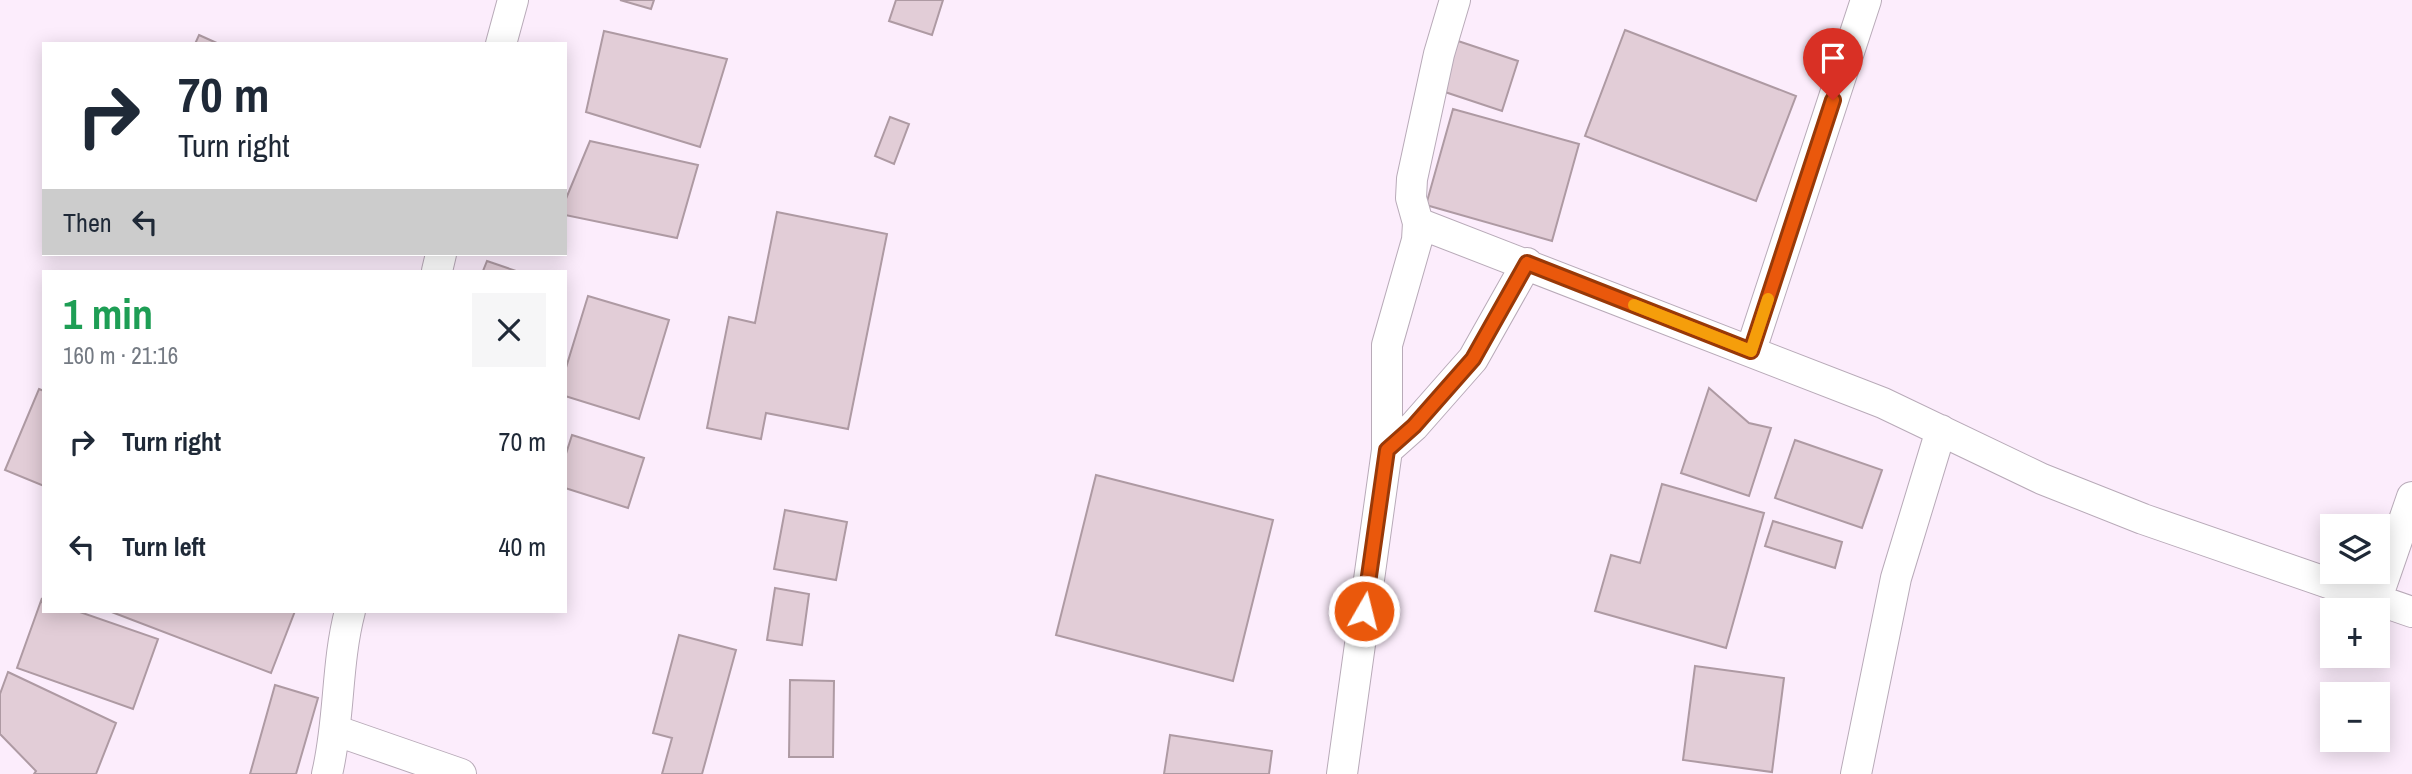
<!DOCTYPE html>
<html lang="en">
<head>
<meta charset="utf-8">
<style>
	body { margin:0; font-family:"Archivo Narrow",sans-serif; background:#f6f6f7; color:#1f2937; height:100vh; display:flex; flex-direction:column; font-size:26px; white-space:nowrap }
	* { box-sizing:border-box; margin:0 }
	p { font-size:23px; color:#747a83 }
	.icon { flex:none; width:38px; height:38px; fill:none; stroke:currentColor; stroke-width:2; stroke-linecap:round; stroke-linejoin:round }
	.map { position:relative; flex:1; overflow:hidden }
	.sheet { position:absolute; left:42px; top:270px; width:525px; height:343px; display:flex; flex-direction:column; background:#fff; border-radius:0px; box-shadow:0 4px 18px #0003 }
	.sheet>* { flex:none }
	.hud { position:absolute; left:42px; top:42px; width:525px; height:214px; border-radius:0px; box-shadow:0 4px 18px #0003; background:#fff; color:#1f2937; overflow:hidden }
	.controls { position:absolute; left:2320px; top:514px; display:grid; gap:14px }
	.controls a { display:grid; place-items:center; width:70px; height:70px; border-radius:0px; background:#fff; box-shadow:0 4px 18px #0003; font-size:35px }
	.pin { position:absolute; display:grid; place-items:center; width:60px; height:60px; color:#fff; margin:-72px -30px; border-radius:50% 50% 50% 0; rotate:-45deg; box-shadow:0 0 7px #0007 }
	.pin .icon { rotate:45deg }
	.me { position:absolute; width:77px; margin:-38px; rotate:8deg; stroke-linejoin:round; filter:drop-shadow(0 0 5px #0008) }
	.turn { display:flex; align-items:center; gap:24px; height:147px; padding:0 21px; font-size:32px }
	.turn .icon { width:91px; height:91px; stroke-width:2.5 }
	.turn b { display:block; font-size:49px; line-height:60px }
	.then { display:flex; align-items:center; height:66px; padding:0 21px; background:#0003; gap:14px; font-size:26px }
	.round { display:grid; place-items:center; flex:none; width:74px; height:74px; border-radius:0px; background:#f6f6f7 }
	.overview { display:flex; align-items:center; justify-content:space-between; height:119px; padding:0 21px }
	h1 { font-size:42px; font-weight:700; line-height:52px; color:#1e9e55 }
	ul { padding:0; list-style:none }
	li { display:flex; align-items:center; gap:21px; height:105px; padding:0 21px }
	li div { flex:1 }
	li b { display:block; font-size:26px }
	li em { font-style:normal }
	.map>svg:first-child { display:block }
	.building { fill:#e2cdd7; stroke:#ae9aa3; stroke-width:2 }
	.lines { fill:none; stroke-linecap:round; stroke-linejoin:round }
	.street-casing { stroke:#b8aab8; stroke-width:32 }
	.street { stroke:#fff; stroke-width:30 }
	.route-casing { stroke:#983908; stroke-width:18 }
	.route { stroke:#ea580c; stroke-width:12 }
	.slow { stroke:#f59e0b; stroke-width:12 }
</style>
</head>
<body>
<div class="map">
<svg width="2412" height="774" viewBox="0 0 2412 774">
	<rect width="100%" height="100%" fill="#fcedfc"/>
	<path class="building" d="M620 0H654L651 9Z
		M896 0H943L932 35 889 21Z
		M1625 30 1796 96 1756 201 1585 136Z
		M604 31 727 59 700 147 586 112Z
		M199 35 219 44H195Z
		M1458 41 1518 61 1502 111 1442 91Z
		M1453 109 1579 144 1552 241 1426 205Z
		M890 117 909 124 894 164 875 156Z
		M590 141 698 165 677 238 565 215V201Z
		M777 212 887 234 848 429 766 413 761 439 707 428 729 317 755 323Z
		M487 261 516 271H483Z
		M588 296 669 320 639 419 565 396V371Z
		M1709 388 1749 423 1771 428 1749 496 1681 473Z
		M39 389 44 391V486L5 470Z
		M572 435 644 458 628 508 565 488V457Z
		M1795 440 1882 470 1862 528 1775 498Z
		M1096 475 1273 520 1233 681 1056 635Z
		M1662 484 1764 513 1726 648 1595 611 1611 555 1640 563Z
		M785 510 847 522 836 580 774 569Z
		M1773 521 1842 542 1835 568 1765 546Z
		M775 588 809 594 802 645 767 640Z
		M42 598 44 611H77L158 639 133 709 17 668Z
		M109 611H295L271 673Z
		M679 635 736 650 702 774H662L672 738 653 733Z
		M1695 666 1784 678 1772 772 1683 760Z
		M8 672 116 723 96 774H34L36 771 0 734V694Z
		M790 680 834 681 833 757H789Z
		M275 685 318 698 296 774H250Z
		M1170 735 1272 751 1269 774H1164Z"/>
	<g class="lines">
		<g class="street-casing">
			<path id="street" d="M501 44 513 0
				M1418 223 1883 403 2042 479 2143 519 2412 612
				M437 271 441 254
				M1751 350 1866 0
				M1387 450 1414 426 1473 359 1527 263
				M2376 601 2412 497
				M337 731 461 774
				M327 774C340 720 336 664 350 611
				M1342 774 1387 450V345L1417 240 1418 223 1411 198 1412 179 1439 54 1455 0
				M1856 774 1896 578 1941 430"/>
		</g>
		<use href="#street" class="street"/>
	</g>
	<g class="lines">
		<g class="route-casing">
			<path id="route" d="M1364 611 1387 450 1414 426 1473 359 1527 263 1751 351 1833 100"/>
		</g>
		<use href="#route" class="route"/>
		<path class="slow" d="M1634 305 1751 351 1768 299"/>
	</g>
</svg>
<div class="controls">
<a><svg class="icon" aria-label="layers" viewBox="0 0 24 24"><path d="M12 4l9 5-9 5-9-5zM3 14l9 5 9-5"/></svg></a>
<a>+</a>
<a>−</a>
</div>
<div class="pin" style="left:1833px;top:100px;background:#d93025"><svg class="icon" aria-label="arrive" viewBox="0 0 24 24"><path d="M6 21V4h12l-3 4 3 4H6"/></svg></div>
<svg class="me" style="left:1364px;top:611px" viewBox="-20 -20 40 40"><circle r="17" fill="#ea580c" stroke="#fff" stroke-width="3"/><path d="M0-11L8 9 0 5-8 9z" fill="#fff"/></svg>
<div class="hud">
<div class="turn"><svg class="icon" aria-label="right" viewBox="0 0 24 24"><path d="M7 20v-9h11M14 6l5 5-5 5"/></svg><div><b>70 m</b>Turn right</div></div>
<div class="then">Then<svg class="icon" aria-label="left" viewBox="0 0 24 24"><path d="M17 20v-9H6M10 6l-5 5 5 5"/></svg></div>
</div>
<section class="sheet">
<div class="overview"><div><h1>1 min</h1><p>160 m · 21:16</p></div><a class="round"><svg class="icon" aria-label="close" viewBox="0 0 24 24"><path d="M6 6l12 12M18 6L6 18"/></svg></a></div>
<ul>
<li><svg class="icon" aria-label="right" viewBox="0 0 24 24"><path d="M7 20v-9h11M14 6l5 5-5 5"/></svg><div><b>Turn right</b></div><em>70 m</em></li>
<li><svg class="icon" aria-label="left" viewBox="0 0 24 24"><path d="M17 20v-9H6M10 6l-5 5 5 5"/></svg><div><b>Turn left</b></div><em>40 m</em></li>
</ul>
</section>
</div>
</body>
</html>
